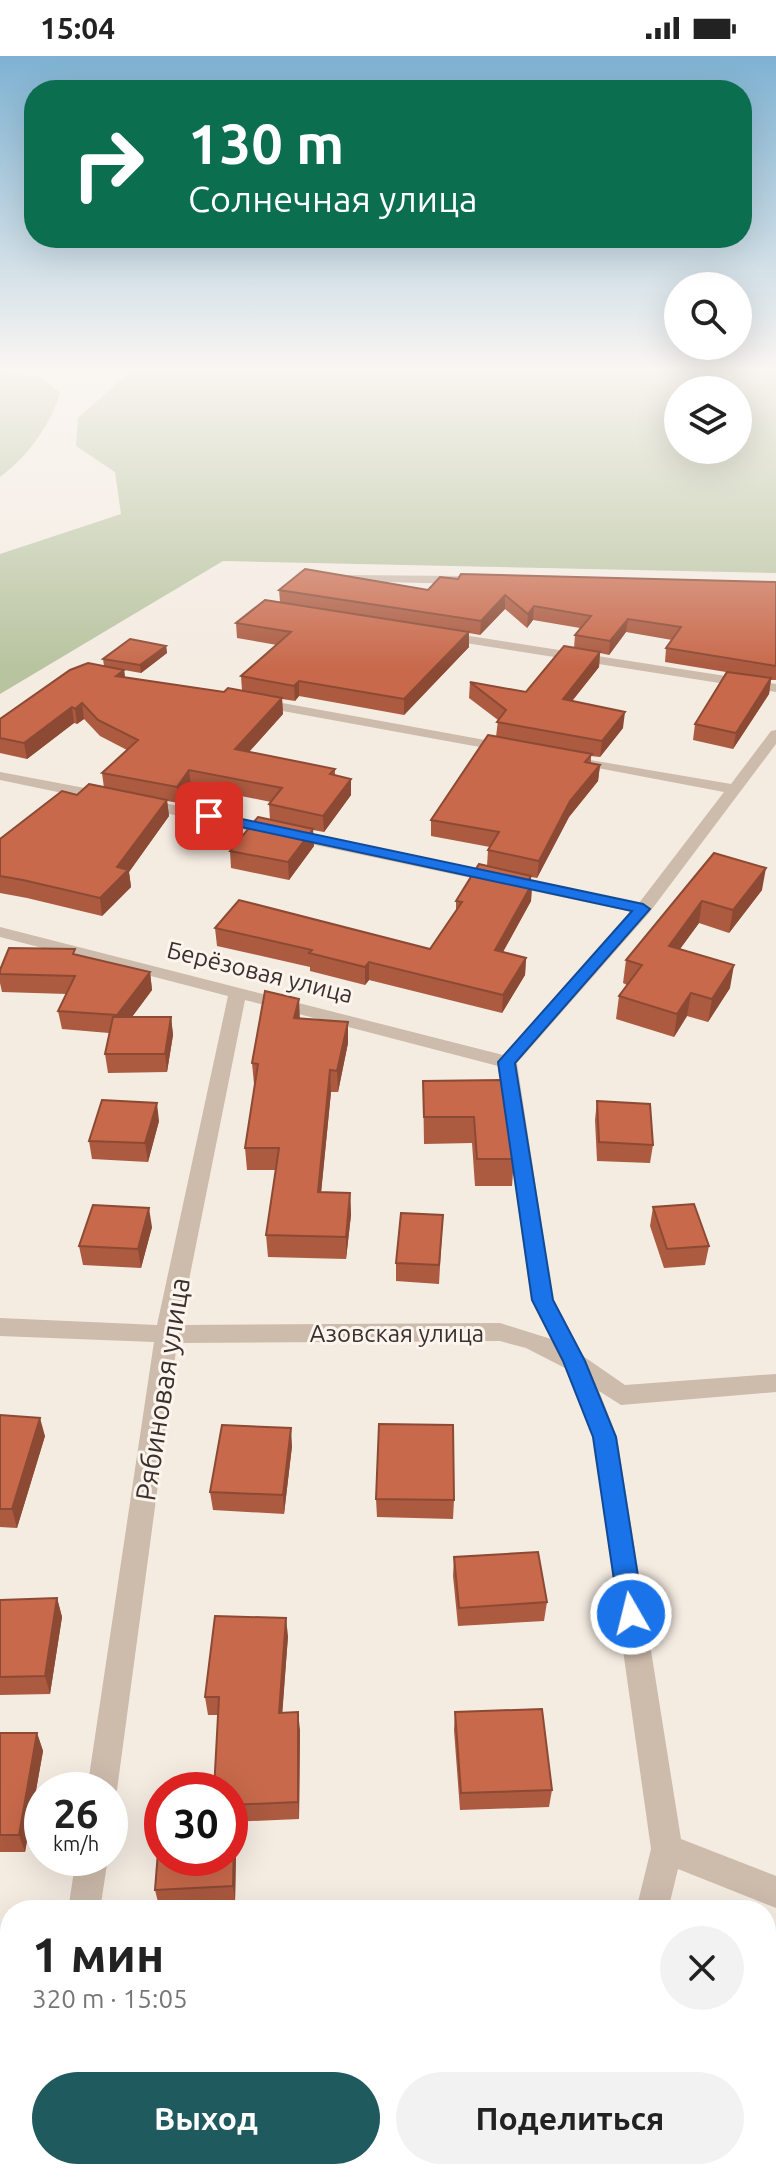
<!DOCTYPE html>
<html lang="ru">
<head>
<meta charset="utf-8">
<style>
	body { margin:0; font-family:Ubuntu,sans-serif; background:#f2f2f2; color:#222; height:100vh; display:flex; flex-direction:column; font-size:30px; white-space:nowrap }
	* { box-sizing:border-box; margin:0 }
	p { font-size:26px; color:#767676 }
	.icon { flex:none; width:44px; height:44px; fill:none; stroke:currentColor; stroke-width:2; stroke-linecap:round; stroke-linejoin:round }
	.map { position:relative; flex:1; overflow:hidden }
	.details { position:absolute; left:0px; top:1844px; width:776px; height:280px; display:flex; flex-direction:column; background:#fff; border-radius:32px 32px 0 0; box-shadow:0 8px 32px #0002 }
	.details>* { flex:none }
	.guide { position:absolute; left:24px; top:24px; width:728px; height:168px; border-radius:32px; box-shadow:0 8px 32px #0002; background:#0b6e4f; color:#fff; overflow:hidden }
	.tools { position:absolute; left:664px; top:216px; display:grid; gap:16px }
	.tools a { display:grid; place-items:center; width:88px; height:88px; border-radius:50%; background:#fff; box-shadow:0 8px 32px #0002; font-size:40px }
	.speed { position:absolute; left:24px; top:1716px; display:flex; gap:16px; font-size:40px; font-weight:700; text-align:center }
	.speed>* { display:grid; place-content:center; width:104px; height:104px; border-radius:50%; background:#fff; box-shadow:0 8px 32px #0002; line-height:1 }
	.speed small { font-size:20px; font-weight:400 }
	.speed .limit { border:12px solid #d22; background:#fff; color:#111 }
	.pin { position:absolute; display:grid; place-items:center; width:68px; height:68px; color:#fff; margin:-34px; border-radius:16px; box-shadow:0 4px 12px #0006 }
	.me { position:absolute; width:88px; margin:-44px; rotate:352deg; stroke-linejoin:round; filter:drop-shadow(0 0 6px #0008) }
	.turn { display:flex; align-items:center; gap:28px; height:168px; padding:0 32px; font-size:36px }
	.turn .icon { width:104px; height:104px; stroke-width:2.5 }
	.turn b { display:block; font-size:56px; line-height:68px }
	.round { display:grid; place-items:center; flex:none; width:84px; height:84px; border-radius:42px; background:#f2f2f2 }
	.headline { display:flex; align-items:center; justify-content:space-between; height:136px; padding:0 32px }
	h1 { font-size:48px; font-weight:600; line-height:60px }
	.cta { display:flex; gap:16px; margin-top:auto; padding:16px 32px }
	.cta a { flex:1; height:92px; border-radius:48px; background:#1f5a5e; color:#fff; font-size:32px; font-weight:600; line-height:92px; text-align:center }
	.cta a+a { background:#f2f2f2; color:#222 }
	.status { display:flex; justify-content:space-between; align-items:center; height:56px; padding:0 40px; background:#fff; direction:ltr }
	.status svg { height:22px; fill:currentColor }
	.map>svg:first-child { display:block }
	.green { fill:#b8c4a0; fill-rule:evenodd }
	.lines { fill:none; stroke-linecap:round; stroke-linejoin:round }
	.minor { fill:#cdbbac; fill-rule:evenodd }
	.wall { fill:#ac5a40 }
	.shaded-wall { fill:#8c4a34 }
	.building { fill:#c8694b; stroke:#8c4a34; stroke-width:2 }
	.route { fill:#1a73e8; stroke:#114b97; stroke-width:2 }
	.labels { text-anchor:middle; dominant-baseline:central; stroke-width:6; stroke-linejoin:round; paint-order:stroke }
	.street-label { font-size:24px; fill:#3b302b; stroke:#fbf5ee }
	.near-street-label { font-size:28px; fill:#3b302b; stroke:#fbf5ee }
</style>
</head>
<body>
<div class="status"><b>15:04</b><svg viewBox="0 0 49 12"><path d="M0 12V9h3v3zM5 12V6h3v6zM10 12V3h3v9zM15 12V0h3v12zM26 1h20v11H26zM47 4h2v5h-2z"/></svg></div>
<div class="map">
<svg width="776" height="2124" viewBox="0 0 776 2124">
	<rect width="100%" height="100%" fill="#f4ebe1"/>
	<path class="green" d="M132 314H776V517L223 505 0 638V498L121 458 115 416 76 390 78 362ZM678 334H738V394H678Z
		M0 317 41 321 60 337C50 370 28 400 0 421Z"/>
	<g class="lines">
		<path class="minor" d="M342 519 464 520 470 524 464 528 346 525 340 521Z
			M444 576 776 628V636L440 583 438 580Z
			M255 642 507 688 514 692 507 696 250 649V643Z
			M776 674V688L649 857 517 1007 553 1244 583 1300 625 1329 776 1318V1336L621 1349 599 1335 617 1381 681 1783 776 1820V1852L678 1813 668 1854H636L651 1793 593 1381 565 1312 526 1292 500 1285 177 1287 117 1734 110 1746V1734H87L154 1286 0 1280V1262L157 1269 228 940 0 881V871L503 999 632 856 141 752 133 747 141 742 639 847 724 736 566 706 559 702 561 699 731 728 771 675ZM245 944 498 1010 531 1244 551 1283 500 1267 180 1269Z
			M0 716 106 736 114 741 106 746 0 724Z
			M76 1802H108L100 1854H68Z
			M10 1997V2049L0 2053V2001Z
			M573 2114H609L606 2124H570Z"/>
	</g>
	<path class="wall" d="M458 523 776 526V624H771L769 638 733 693 693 684 695 668 726 616 665 606 666 592 672 584 626 576 609 599 600 597 599 611 572 645 623 672 600 701 591 700V707L600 709 598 725 569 761 537 822 531 821 530 828H532L531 845 503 896 526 902 525 919 502 957 369 924 365 929 310 915V911L217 890 215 872 430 893 456 856V845L487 810 488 794 490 791 431 780V764L496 681 498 664 469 642 470 626 526 636 574 592 575 579 580 572 533 564 527 572 505 553 480 579 469 577V591L404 659 299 640 295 645 282 643 283 658 249 696 335 713V719L351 739 324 776 313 774 314 790 289 824 231 812 230 795 270 764 269 748 271 746 191 730 179 747 167 745 169 760 129 816 131 831 102 860 27 842 0 837V783L77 739 104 732 102 717 127 694 100 680 84 663 77 668 74 667 27 703 0 697V663L104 610 103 603 166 590 167 597 141 617 124 614 125 622 224 636 242 635 241 620 277 589 237 582 236 567 280 546 279 534H428Z
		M714 797 762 834 729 877 699 867 680 893 730 932 708 966 687 960 674 981 616 963 619 940 627 929 623 927 626 904Z
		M75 899 150 916 152 934 132 961H171L173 979 167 1016 108 1017 105 998 109 977 62 973 58 955 67 938 2 936 0 927V914Z
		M300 963 348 966V987L338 1036H331L321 1136 350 1137 351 1159 346 1203 268 1201 266 1179 276 1114H247L245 1092 255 1029 254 1028 252 1007Z
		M502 1024 514 1103 512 1130H475L472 1087 424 1088 423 1025Z
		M597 1045 653 1089 650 1107 597 1105 595 1064Z
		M159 1065 148 1106 92 1103 89 1085Z
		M653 1151 709 1190 705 1209 664 1212 650 1170Z
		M443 1159 439 1228 396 1225V1207Z
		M152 1171 141 1212 83 1209 79 1190Z
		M0 1359 45 1380 17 1472 0 1471Z
		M292 1390 284 1458 213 1454 210 1436Z
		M376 1443 454 1444 453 1463 377 1461Z
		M454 1501 547 1546 544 1565 458 1570 453 1520Z
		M57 1542 62 1561 50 1638 0 1639V1544Z
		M288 1580 282 1657 300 1674 299 1763 230 1766V1734L218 1659H208L205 1641Z
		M455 1656 552 1734 549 1751 460 1754 454 1674Z
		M0 1677H37L43 1695 25 1796H0Z
		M234 1779 236 1796 235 1846 159 1850 155 1834Z
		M776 1982V2124H733L711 2114H766Z"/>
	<path class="shaded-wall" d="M505 539V553L480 579 481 565Z
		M534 550 533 564 527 572 528 558Z
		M628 563 626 576 609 599 610 585Z
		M469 576V591L404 659V643Z
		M166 590 167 597 141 617 140 609Z
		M600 596 599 611 561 659 563 643Z
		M124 614 126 629 116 620Z
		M771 622 769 638 733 693 736 677Z
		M299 625V640L295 645 294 630Z
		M282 642 283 658 237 709 235 693Z
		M82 647 84 663 77 668 75 653Z
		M72 651 74 667 27 703 24 687Z
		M625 656 623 672 600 701 602 685Z
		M600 709 598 725 569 761 537 822 539 805 570 745Z
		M189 714 191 730 179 747 177 731Z
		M351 723V739L324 776 323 760Z
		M167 744 169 760 129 816 131 831 102 860 100 842 117 811Z
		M313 773 314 790 289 824 288 806Z
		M766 812 762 834 729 877 733 854Z
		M531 820 530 831 532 828 531 845 494 912 495 894Z
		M702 845 699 867 666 912 669 890Z
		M526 902 525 919 502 957 503 939Z
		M369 906V924L365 929V911Z
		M734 909 730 932 708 966 712 943Z
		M150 916 152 934 120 977 117 959Z
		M691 937 687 960 674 981 677 958Z
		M299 943 300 964 294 962Z
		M171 961 173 979 167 1016 165 998Z
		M348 966V987L338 1036 337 1015Z
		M330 1014 331 1036 319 1158 318 1136Z
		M157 1047 159 1065 148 1106 145 1087Z
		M350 1137 351 1159 346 1203V1181Z
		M149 1152 152 1171 141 1212 138 1193Z
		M40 1362 45 1380 17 1472 12 1453Z
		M291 1372 292 1390 284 1458 283 1439Z
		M57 1542 62 1561 50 1638 45 1620Z
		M286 1562 288 1580 281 1675 279 1657Z
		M298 1656 300 1674 299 1763 298 1746Z
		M37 1677 43 1695 25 1796 19 1779Z
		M234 1779 236 1796 235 1846 233 1830Z
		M176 2114H186L181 2124H172Z"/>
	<path class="building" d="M305 513 428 534 440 521 458 523 461 518 776 526V610L666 592 681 571 628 563 610 585 575 579 591 560 534 550 528 558 505 539 481 565 279 534Z
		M265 544 469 576 404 643 299 625 294 630 241 620 291 576 236 567Z
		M130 583 166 590 140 609 103 603Z
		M564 590 600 596 563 643 625 656 602 685 497 666 506 654 470 626 526 636Z
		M88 607 124 614 116 620 224 636 228 632 282 642 235 693 335 713 330 718 351 723 323 760 269 748 282 732 189 714 177 731 102 717 138 684 98 664 82 647 75 653 72 651 24 687 0 682V663L70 614Z
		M727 616 771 622 736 677 695 668Z
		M488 679 592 698 585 706 600 709 570 745 539 805 488 794 499 776 431 764Z
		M89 728 167 744 117 811 128 814 100 842 23 824 0 820V783L62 735 77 739Z
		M258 761 313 773 288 806 230 795Z
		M714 797 766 812 733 854 702 845 669 890 734 909 712 943 691 937 677 958 619 940 642 909 626 904Z
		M479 808 531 820 527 827 532 828 495 894 526 902 503 939 369 906 365 911 309 897 312 894 215 872 239 844 430 893 462 846 456 845Z
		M9 892 75 893 73 898 150 916 117 959 58 955 75 920 0 918V914Z
		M265 935 299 943 294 962 348 966 337 1015 330 1014 318 1136 350 1137 346 1181 266 1179 279 1092H245L258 1008 252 1007Z
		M113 961H171L165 998H105Z
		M502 1024 514 1103H477L474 1061H424L423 1025Z
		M102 1044 157 1047 145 1087 89 1085Z
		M597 1045 650 1048 653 1089 599 1086Z
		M694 1148 709 1190 667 1193 653 1151Z
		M93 1149 149 1152 138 1193 79 1190Z
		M401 1157 443 1159 439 1209 396 1207Z
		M0 1359 40 1362 12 1453H0Z
		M379 1368 453 1369 454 1444 376 1443Z
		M222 1369 291 1372 283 1439 210 1436Z
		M538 1496 547 1546 459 1552 454 1501Z
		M57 1542 45 1620 0 1621V1544Z
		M215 1560 286 1562 279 1657 298 1656V1746L230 1749V1734H214L219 1641H205Z
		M542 1653 552 1734 461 1737 455 1656Z
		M0 1677H37L19 1779H0Z
		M234 1779 233 1830 155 1834 159 1783H162V1802H230V1780Z
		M766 1977 776 1982V2121L761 2114H766Z
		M68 2114H176L172 2124H63Z
		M385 2114H438L461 2124H382Z"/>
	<linearGradient id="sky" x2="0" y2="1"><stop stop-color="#7eb2d2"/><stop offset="0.51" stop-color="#faf6f2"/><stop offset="1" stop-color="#faf6f2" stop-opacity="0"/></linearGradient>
	<rect width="776" height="612" fill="url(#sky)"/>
	<path class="route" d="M209 756 643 848 650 853 515 1007 553 1244 585 1305 616 1381 644 1558 640 1566 631 1569 623 1566 619 1558 593 1381 563 1305 532 1244 498 1006 632 855 204 763 202 760Z"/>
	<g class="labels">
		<g class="street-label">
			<text transform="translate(260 916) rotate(14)">Берёзовая улица</text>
			<text x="397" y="1277">Азовская улица</text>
		</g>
		<g class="near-street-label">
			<text transform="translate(162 1333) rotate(-81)">Рябиновая улица</text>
		</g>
	</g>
</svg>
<div class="tools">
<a><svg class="icon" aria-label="search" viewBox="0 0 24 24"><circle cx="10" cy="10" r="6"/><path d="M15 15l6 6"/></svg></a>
<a><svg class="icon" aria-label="layers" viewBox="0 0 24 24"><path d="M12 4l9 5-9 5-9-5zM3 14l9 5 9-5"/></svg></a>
</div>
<div class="speed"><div>26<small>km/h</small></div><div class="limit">30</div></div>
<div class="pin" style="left:209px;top:760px;background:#d93025"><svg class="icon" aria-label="arrive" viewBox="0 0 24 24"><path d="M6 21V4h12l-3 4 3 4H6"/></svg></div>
<svg class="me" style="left:631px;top:1558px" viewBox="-20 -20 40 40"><circle r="17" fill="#1a73e8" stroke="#fff" stroke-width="3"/><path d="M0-11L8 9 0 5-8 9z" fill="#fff"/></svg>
<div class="guide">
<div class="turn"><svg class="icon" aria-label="right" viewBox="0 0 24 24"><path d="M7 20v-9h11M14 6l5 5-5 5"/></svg><div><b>130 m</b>Солнечная улица</div></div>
</div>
<section class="details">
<div class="headline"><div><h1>1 мин</h1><p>320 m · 15:05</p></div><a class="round"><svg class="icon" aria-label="close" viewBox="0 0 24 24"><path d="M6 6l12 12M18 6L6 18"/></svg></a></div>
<div class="cta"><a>Выход</a><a>Поделиться</a></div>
</section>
</div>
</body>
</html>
